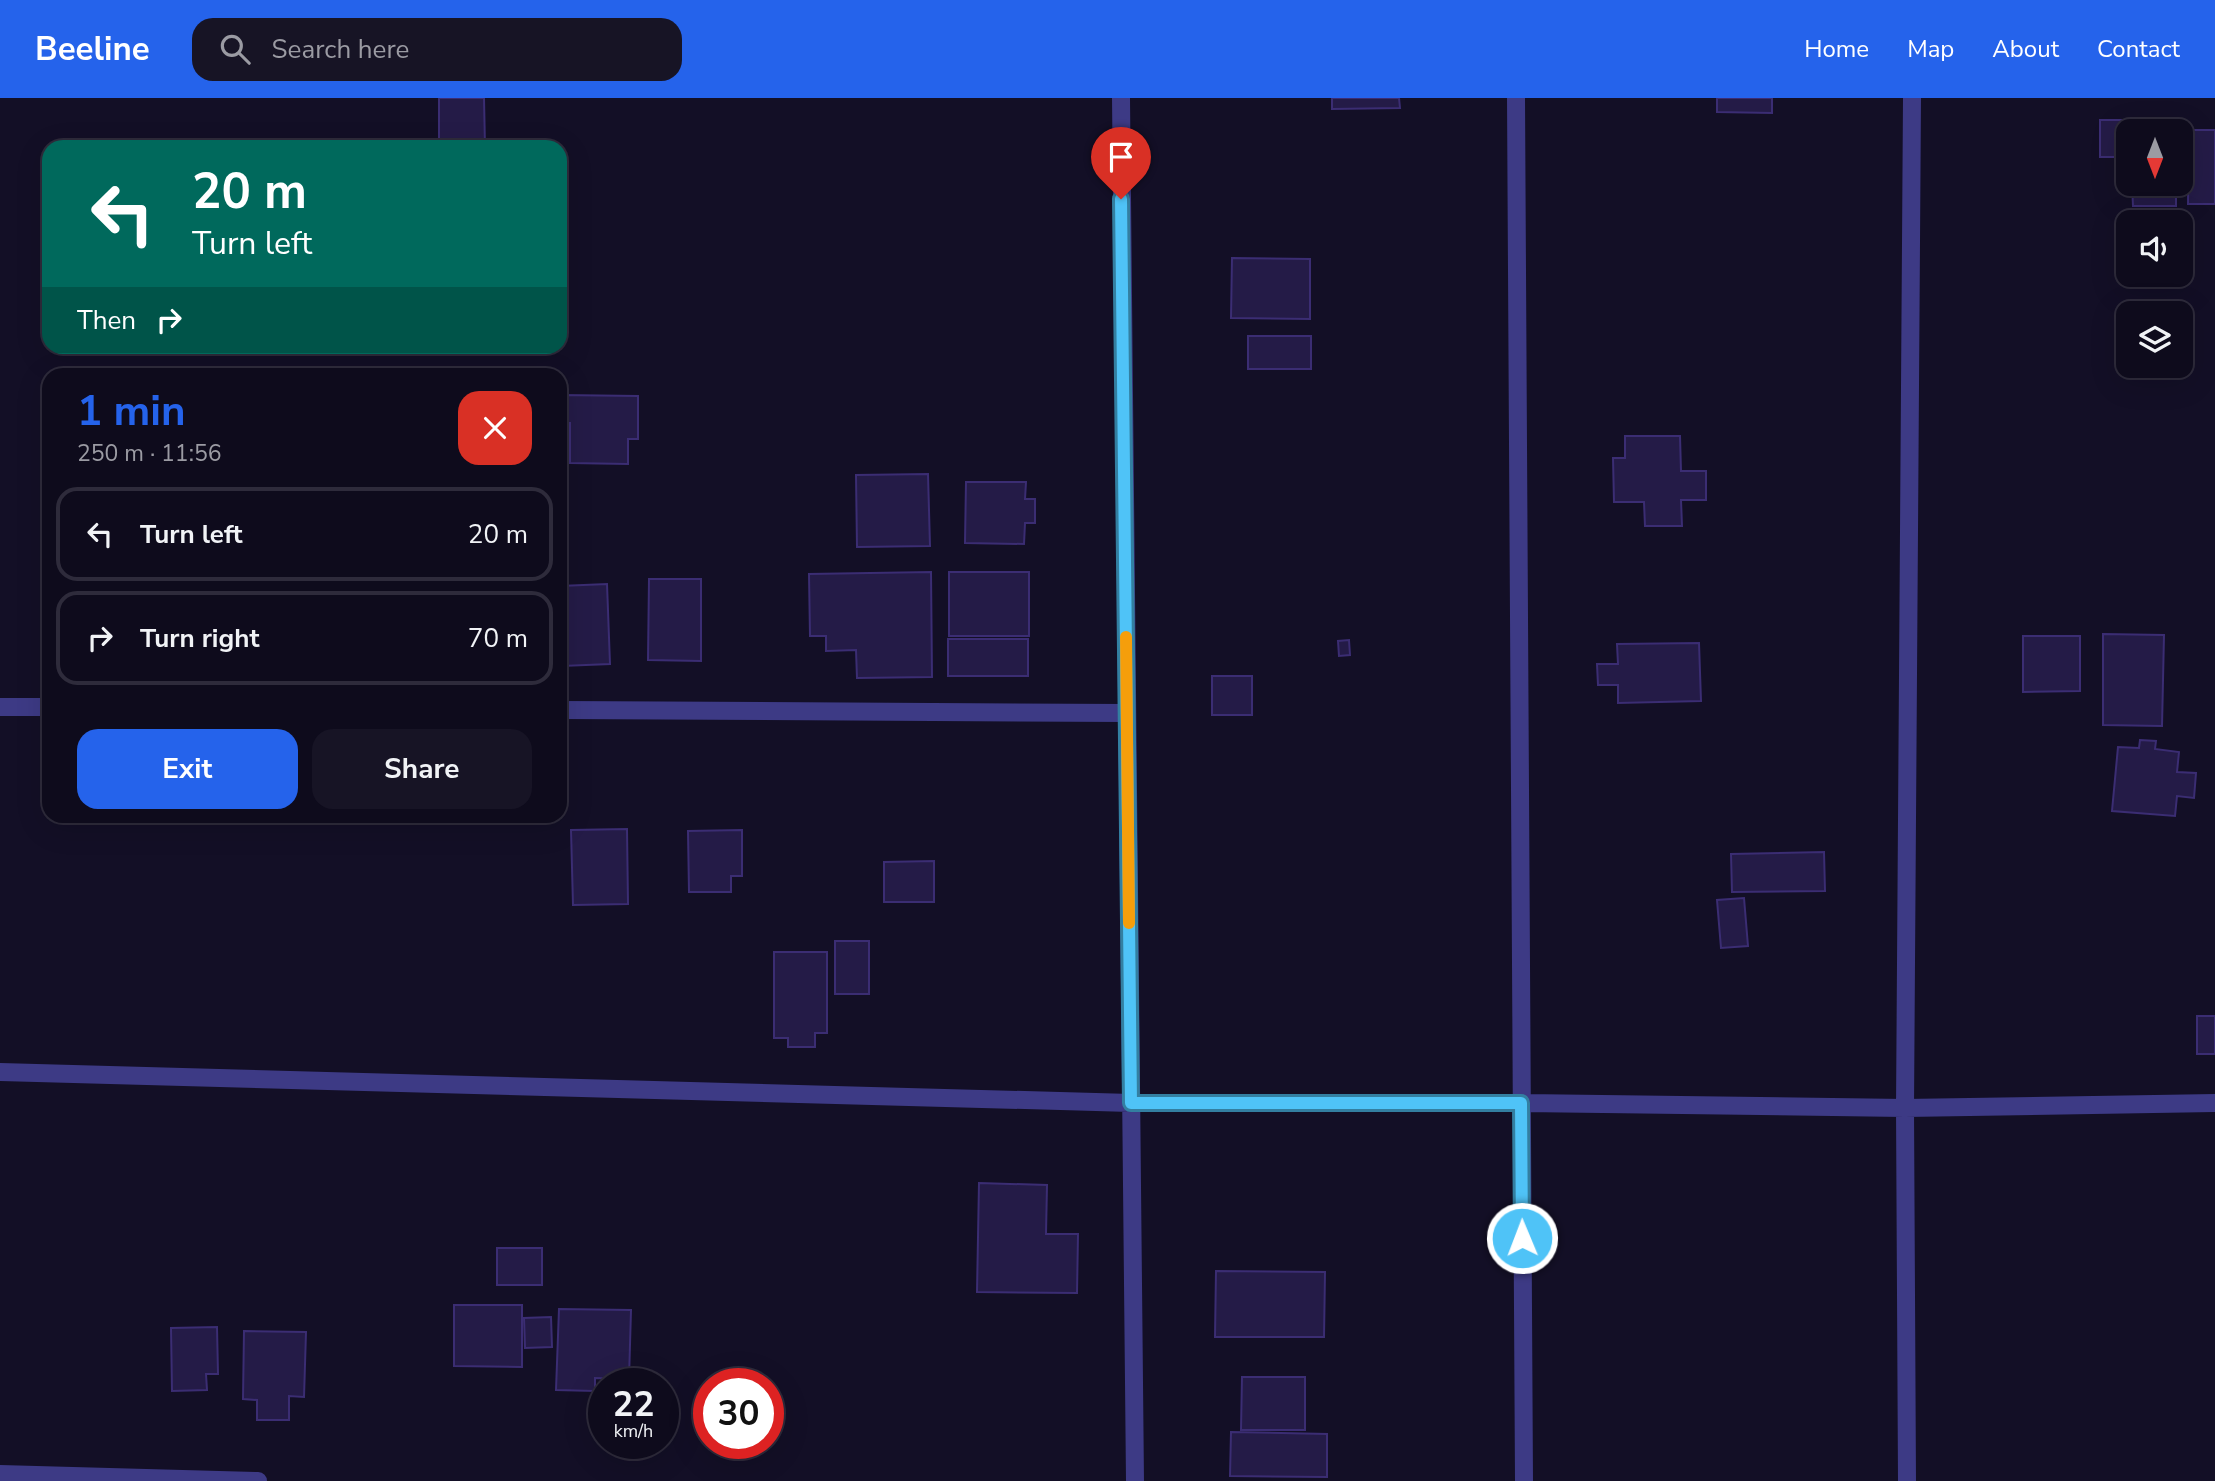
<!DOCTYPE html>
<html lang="en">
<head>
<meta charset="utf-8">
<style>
	body { margin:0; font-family:"Nunito Sans",sans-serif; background:#171425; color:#f1f3f6; height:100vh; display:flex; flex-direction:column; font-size:26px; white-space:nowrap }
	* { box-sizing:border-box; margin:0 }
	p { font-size:23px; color:#9b9ba3 }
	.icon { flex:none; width:38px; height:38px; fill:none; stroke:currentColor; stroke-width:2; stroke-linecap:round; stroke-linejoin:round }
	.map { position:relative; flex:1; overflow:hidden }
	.details { position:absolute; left:42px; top:270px; width:525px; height:455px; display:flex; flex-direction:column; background:#0e0b1c; border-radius:21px; box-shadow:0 7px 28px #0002,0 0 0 2px #2e2b3b }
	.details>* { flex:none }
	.banner { position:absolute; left:42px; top:42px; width:525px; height:214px; border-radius:21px; box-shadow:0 7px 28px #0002,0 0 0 2px #2e2b3b; background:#00695c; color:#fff; overflow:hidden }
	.needle { width:46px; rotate:180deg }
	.tools { position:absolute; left:2116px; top:21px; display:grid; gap:14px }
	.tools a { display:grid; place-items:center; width:77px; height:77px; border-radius:14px; background:#0e0b1c; box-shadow:0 7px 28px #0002,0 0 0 2px #2e2b3b; font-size:35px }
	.speed { position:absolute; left:588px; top:1270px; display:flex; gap:14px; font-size:35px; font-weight:700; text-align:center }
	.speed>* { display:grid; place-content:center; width:91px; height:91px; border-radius:50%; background:#0e0b1c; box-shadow:0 7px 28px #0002,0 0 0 2px #2e2b3b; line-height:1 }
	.speed small { font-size:18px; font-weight:400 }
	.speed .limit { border:10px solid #d22; background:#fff; color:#111 }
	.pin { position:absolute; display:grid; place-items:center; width:60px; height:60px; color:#fff; margin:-72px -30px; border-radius:50% 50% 50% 0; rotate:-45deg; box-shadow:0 0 7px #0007 }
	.pin .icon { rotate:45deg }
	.me { position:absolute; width:77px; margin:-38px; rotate:359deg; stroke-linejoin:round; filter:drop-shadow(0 0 5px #0008) }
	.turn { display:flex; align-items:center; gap:24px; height:147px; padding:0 35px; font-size:32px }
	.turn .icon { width:91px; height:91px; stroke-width:2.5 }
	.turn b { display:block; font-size:49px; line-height:60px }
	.then { display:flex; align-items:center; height:66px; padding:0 35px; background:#0003; gap:14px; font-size:26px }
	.round { display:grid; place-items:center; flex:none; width:74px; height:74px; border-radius:21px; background:#171425 }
	.headline { display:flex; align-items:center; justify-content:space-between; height:119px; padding:0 35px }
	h1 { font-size:42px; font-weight:700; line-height:52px; color:#2563eb }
	.cta { display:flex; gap:14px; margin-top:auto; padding:14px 35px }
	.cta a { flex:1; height:80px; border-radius:21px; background:#2563eb; color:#fff; font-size:28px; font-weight:700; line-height:80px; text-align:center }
	.cta a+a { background:#171425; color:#f1f3f6 }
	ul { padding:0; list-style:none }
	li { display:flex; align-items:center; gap:21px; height:94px; margin:0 14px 10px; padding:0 21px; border:4px solid #2e2b3b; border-radius:21px }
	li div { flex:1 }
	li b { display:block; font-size:26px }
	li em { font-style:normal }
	header { display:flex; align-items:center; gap:42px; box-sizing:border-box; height:98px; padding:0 35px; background:#2563eb; color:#fff }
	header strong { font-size:33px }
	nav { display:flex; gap:38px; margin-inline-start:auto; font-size:24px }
	.search { width:490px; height:63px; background:#171425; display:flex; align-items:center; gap:18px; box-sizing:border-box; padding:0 24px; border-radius:21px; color:#9b9ba3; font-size:26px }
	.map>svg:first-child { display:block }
	.building { fill:#241b47; stroke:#3b2d73; stroke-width:2 }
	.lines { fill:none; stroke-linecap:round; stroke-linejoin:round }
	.minor { stroke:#3d3a85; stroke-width:18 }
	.route-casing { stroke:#337fa1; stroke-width:18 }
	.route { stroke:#4fc3f7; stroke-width:12 }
	.slow { stroke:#f59e0b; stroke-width:12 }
</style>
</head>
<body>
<header>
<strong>Beeline</strong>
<div class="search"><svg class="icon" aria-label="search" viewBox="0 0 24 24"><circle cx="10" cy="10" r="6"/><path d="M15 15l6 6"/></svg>Search here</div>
<nav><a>Home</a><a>Map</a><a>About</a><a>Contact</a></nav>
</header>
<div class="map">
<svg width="2215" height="1383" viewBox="0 0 2215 1383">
	<rect width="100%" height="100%" fill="#130f26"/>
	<path class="building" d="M439 0H484L485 49H439Z
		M1332 0H1399L1400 10 1332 11Z
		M1717 0H1772V15L1717 14Z
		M2100 22H2155V33H2128V59H2100Z
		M2189 32H2215V106H2188Z
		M2132 86H2176V108H2133Z
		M1232 160 1310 161V221L1231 220Z
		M1248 238H1311V271H1248Z
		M561 297 638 298V341H628V366L570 365V325H560Z
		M1625 338H1680L1681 373H1706V402H1681L1682 428H1645L1644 404H1614L1613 360H1625Z
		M928 376 930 448 857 449 856 377Z
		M966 384H1026L1025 401H1035V425H1025L1024 446 965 445Z
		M931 474 932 579 857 580 856 552 826 553V538H810L809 476Z
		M949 474H1029V538H949Z
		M649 481H701V563L648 562Z
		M607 486 610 566 562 568 560 488Z
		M2103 536 2164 537 2162 628 2103 627Z
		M2023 538H2080V593L2023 594Z
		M948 541H1028V578H948Z
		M1349 542 1350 557 1339 558 1338 543Z
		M1699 545 1701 603 1618 605V587H1598L1597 566H1618L1617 546Z
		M1212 578H1252V617H1212Z
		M2140 642 2156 643 2155 651 2179 654 2177 674 2196 675 2194 700 2177 698 2175 718 2112 713 2118 649 2139 650Z
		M627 731 628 806 573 807 571 732Z
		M742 732V778H731V794H689L688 733Z
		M1824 754 1825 793 1732 794 1731 756Z
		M934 763V804H884V764Z
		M1744 800 1748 848 1721 850 1717 802Z
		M835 843H869V896H835Z
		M774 854H827V935H815V949H788V940H774Z
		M2197 918H2215V956H2197Z
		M979 1085 1047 1087 1046 1136H1078L1077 1195 977 1194Z
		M497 1150H542V1187H497Z
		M1216 1173 1325 1174 1324 1239H1215Z
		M454 1207H522V1269L454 1268Z
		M559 1211 631 1212 629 1281 595 1280V1293L556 1292Z
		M551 1219 552 1249 525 1250 524 1220Z
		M217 1229 218 1276H206L207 1292 172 1293 171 1230Z
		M244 1233 306 1234 304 1299 289 1298V1322H257V1302L243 1301Z
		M1242 1279H1305V1332H1241Z
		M1231 1334 1327 1336V1379L1230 1378Z"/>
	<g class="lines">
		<path class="minor" d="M1121 0 1135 1383
			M1516 0 1524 1383
			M0 609H49
			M560 612 1126 615
			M0 974 1131 1005H1521L1905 1010 2215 1005
			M0 1376 258 1383
			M1907 1383 1905 1010 1912 0"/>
	</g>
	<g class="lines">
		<g class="route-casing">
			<path id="route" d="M1121 101 1131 1005H1521L1522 1140"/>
		</g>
		<use href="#route" class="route"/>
		<path class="slow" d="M1126 539 1129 825"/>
	</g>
</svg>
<div class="tools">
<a><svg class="needle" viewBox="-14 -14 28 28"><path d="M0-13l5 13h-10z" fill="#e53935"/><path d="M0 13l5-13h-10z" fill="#9b9ba3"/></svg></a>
<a><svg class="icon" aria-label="sound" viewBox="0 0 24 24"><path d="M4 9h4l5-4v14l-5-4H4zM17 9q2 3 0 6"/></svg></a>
<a><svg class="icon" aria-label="layers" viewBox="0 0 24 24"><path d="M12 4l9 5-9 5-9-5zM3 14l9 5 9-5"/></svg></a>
</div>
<div class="speed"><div>22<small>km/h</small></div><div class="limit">30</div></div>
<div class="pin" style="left:1121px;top:101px;background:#d93025"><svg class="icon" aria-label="arrive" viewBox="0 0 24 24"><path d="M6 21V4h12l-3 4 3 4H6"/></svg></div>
<svg class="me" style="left:1522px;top:1140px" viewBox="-20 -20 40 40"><circle r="17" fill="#4fc3f7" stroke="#fff" stroke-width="3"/><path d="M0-11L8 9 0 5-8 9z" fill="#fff"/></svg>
<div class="banner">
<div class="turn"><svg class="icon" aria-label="left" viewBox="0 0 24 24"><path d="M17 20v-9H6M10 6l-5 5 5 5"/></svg><div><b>20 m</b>Turn left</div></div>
<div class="then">Then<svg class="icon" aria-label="right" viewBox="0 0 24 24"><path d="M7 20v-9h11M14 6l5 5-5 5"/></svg></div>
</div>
<section class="details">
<div class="headline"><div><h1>1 min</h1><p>250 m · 11:56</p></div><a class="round" style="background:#d93025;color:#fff"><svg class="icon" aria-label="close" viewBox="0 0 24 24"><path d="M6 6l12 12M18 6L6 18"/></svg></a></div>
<ul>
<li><svg class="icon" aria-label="left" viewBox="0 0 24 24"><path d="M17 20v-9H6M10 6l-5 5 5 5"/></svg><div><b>Turn left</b></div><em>20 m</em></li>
<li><svg class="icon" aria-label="right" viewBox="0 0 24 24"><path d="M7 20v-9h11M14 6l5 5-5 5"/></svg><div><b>Turn right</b></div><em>70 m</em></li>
</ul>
<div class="cta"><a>Exit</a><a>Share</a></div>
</section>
</div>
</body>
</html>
